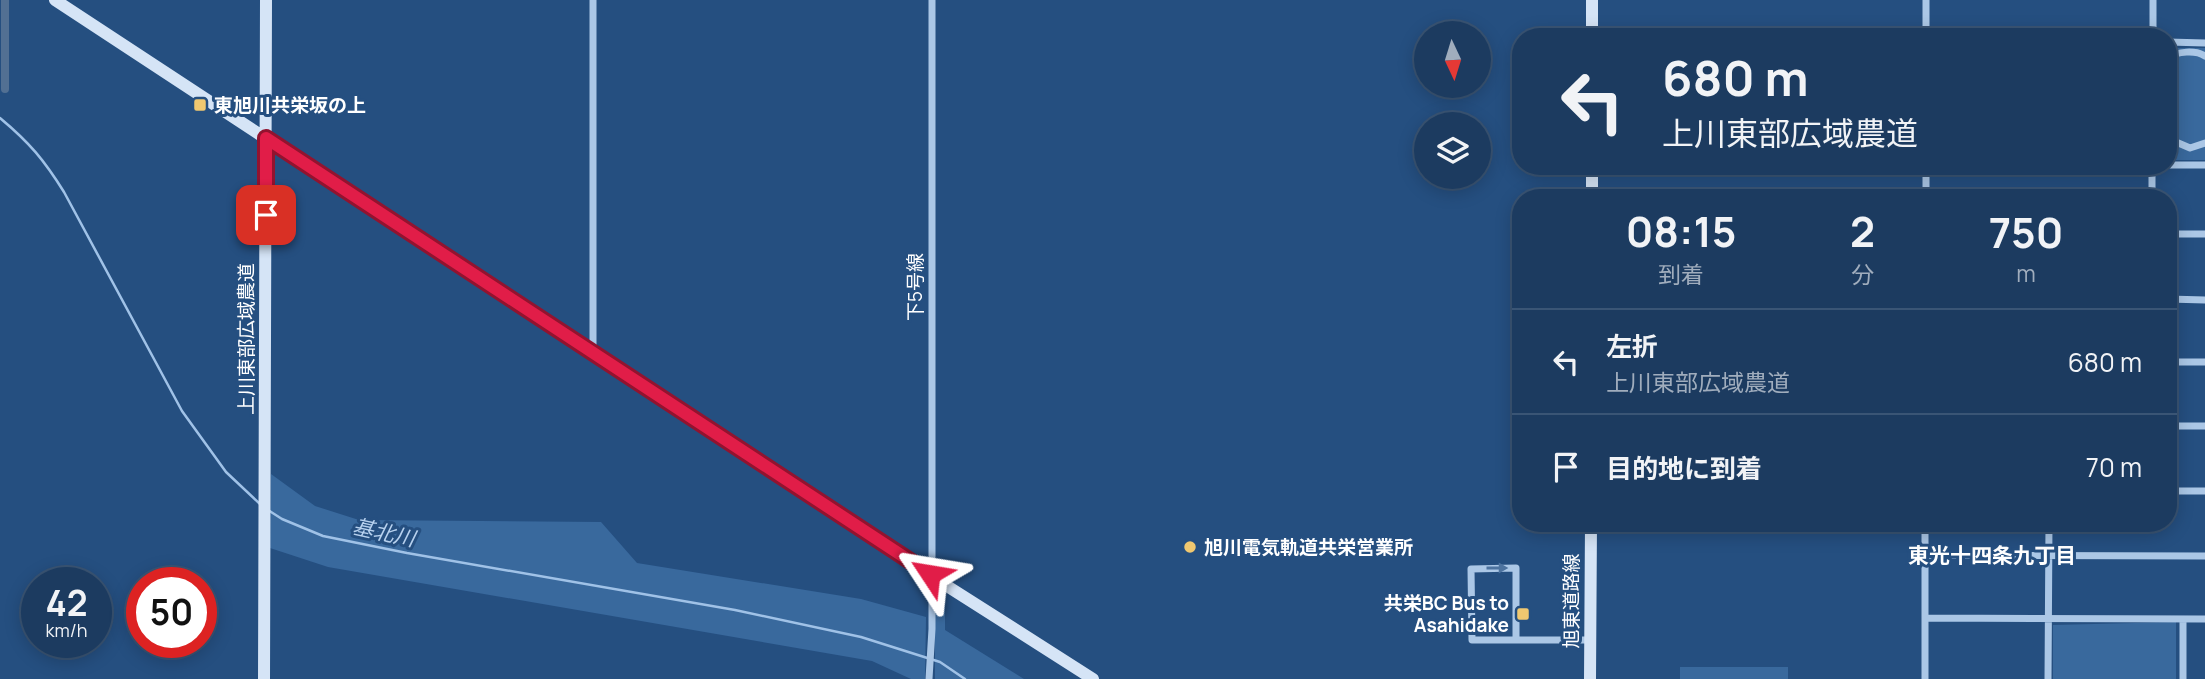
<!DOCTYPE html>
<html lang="ja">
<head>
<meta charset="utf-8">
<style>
	body { margin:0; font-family:Manrope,"Noto Sans JP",sans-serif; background:#254266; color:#f1f3f6; height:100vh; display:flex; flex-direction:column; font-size:26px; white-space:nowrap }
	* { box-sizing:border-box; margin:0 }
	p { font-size:23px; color:#a0adbd }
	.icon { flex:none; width:38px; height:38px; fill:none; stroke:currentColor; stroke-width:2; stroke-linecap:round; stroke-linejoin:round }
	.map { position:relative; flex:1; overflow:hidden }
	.sheet { position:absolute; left:1512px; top:189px; width:665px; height:343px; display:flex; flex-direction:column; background:#1c3b60; border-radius:28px; box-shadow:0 4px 18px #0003,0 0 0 2px #3a5575 }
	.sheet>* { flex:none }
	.guide { position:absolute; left:1512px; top:28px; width:665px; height:147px; border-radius:28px; box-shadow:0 4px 18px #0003,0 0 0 2px #3a5575; background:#1c3b60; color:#f1f3f6; overflow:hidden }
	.needle { width:46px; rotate:176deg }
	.buttons { position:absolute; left:1414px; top:21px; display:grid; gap:14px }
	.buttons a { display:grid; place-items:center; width:77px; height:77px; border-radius:50%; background:#1c3b60; box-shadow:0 4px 18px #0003,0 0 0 2px #3a5575; font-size:35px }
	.speed { position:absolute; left:21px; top:567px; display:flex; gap:14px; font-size:35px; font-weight:700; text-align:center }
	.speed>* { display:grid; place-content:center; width:91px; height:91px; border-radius:50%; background:#1c3b60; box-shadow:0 4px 18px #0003,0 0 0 2px #3a5575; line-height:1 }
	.speed small { font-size:18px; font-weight:400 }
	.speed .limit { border:10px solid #d22; background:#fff; color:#111 }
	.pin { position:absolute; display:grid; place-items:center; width:60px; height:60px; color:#fff; margin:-30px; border-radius:14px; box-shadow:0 4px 10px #0006 }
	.me { position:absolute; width:77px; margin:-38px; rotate:303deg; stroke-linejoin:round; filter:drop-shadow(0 0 5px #0008) }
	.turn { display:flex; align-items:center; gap:24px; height:147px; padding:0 35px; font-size:32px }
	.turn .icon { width:91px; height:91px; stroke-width:2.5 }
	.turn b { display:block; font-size:49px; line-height:60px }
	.eta { display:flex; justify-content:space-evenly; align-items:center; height:119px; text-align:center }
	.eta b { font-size:42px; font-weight:700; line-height:49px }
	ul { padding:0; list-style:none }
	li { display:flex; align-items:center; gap:21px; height:105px; padding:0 35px; border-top:2px solid #3a5575 }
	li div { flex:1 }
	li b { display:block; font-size:26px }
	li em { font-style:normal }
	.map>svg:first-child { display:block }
	.green { fill:#39699d }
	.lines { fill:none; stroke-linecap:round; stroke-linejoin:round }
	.stream { stroke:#a0c2e7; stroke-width:2.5 }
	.canal { stroke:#527093; stroke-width:8 }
	.street { stroke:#abc7e6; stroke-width:7 }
	.secondary { stroke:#d5e4f6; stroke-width:12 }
	.oneway { fill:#4d739f }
	.route-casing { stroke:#92132f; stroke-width:18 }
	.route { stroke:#e11d48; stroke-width:12 }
	.poi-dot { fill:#f0c870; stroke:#254f80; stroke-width:2.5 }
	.labels { text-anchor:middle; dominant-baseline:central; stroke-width:6; stroke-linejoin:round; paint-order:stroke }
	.poi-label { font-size:19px; font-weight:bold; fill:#fff; stroke:#254f80; text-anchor:start }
	.street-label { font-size:19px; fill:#fff; stroke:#254f80 }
	.water-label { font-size:21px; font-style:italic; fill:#b7d1ee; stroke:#254f80 }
	.neighbourhood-label { font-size:21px; font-weight:bold; fill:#fff; stroke:#254f80 }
</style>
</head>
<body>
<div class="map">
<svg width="2205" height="679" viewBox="0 0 2205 679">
	<rect width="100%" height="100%" fill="#254f80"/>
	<path class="green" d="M2168 48H2205V160H2168Z
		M271 474 315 506 359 520 601 522 637 563 861 599 926 617 925 679H911L872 661 328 567 270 548Z
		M935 581 945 587V630L1024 679H935Z
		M2176 622V679H2053V625Z
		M1680 667H1788V679H1680Z"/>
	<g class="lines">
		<path class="stream" d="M0 118C30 143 44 160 64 192L182 411 226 472 260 504
			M268 510 282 519 323 536 407 553 735 610 861 637 940 662 965 679"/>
		<path class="canal" d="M5 0V89"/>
		<path class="street" d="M1926 37V0
			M2153 37V0
			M2168 42 2205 43
			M2168 58C2177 51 2196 50 2205 56
			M2168 133 2176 142 2190 148 2205 143
			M2168 165H2205
			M1926 166V198
			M2152 166V198
			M2168 234H2205
			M2168 299 2205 300
			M593 353V0
			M2168 362H2205
			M2168 426H2205
			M2168 491H2205
			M1925 523V679
			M1925 555 2205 556
			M1925 618 2205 619
			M1516 640V568L1471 569 1472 640H1590
			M929 679 932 629V0
			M2048 679 2049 523
			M2183 679V620"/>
		<path class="secondary" d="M55 0 947 586 1093 679
			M1592 37V0
			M1592 198V166
			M264 679 266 0
			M1590 679 1591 523"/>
	</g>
	<defs><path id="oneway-solid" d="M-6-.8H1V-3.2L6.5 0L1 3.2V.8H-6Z" transform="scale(1.75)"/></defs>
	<use class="oneway" href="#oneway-solid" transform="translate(1497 568)"/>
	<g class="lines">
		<g class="route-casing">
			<path id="route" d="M266 215V138L930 574"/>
		</g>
		<use href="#route" class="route"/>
	</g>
	<g class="poi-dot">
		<rect x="193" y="98" width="14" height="14" rx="3.5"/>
		<circle cx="1190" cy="547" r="7"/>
		<rect x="1516" y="607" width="14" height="14" rx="3.5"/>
	</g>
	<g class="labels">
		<g class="poi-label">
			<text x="214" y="105">東旭川共栄坂の上</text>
			<text x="1204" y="547">旭川電気軌道共栄営業所</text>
			<text x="1509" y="603" text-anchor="end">共栄BC Bus to<tspan x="1509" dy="22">Asahidake</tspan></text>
		</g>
		<g class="street-label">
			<text transform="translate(915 287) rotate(-90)">下5号線</text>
			<text transform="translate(246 339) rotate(-90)">上川東部広域農道</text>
			<text transform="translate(1571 601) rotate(-90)">旭東道路線</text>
		</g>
		<g class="water-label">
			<text transform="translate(384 532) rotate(12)">基北川</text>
		</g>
		<g class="neighbourhood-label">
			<text x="1992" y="555">東光十四条九丁目</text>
		</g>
	</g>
</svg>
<div class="buttons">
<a><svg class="needle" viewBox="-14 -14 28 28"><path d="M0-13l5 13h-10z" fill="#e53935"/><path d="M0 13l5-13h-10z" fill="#a0adbd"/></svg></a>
<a><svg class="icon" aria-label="layers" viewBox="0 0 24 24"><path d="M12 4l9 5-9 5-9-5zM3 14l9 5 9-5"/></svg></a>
</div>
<div class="speed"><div>42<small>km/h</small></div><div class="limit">50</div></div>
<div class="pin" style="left:266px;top:215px;background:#d93025"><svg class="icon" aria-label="arrive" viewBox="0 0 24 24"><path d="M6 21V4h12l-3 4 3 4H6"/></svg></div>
<svg class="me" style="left:930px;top:574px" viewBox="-20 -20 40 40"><path d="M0-17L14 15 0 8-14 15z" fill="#e11d48" stroke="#fff" stroke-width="4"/></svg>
<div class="guide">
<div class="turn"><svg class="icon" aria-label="left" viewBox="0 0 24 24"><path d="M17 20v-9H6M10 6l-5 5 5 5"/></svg><div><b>680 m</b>上川東部広域農道</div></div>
</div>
<section class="sheet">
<div class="eta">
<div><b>08:15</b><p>到着</p></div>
<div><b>2</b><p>分</p></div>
<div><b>750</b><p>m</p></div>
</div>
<ul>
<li><svg class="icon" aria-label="left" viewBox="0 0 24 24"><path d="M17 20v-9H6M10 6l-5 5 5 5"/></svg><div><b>左折</b><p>上川東部広域農道</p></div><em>680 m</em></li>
<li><svg class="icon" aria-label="arrive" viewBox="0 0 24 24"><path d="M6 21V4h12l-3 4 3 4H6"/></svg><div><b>目的地に到着</b></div><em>70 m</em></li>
</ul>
</section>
</div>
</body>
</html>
